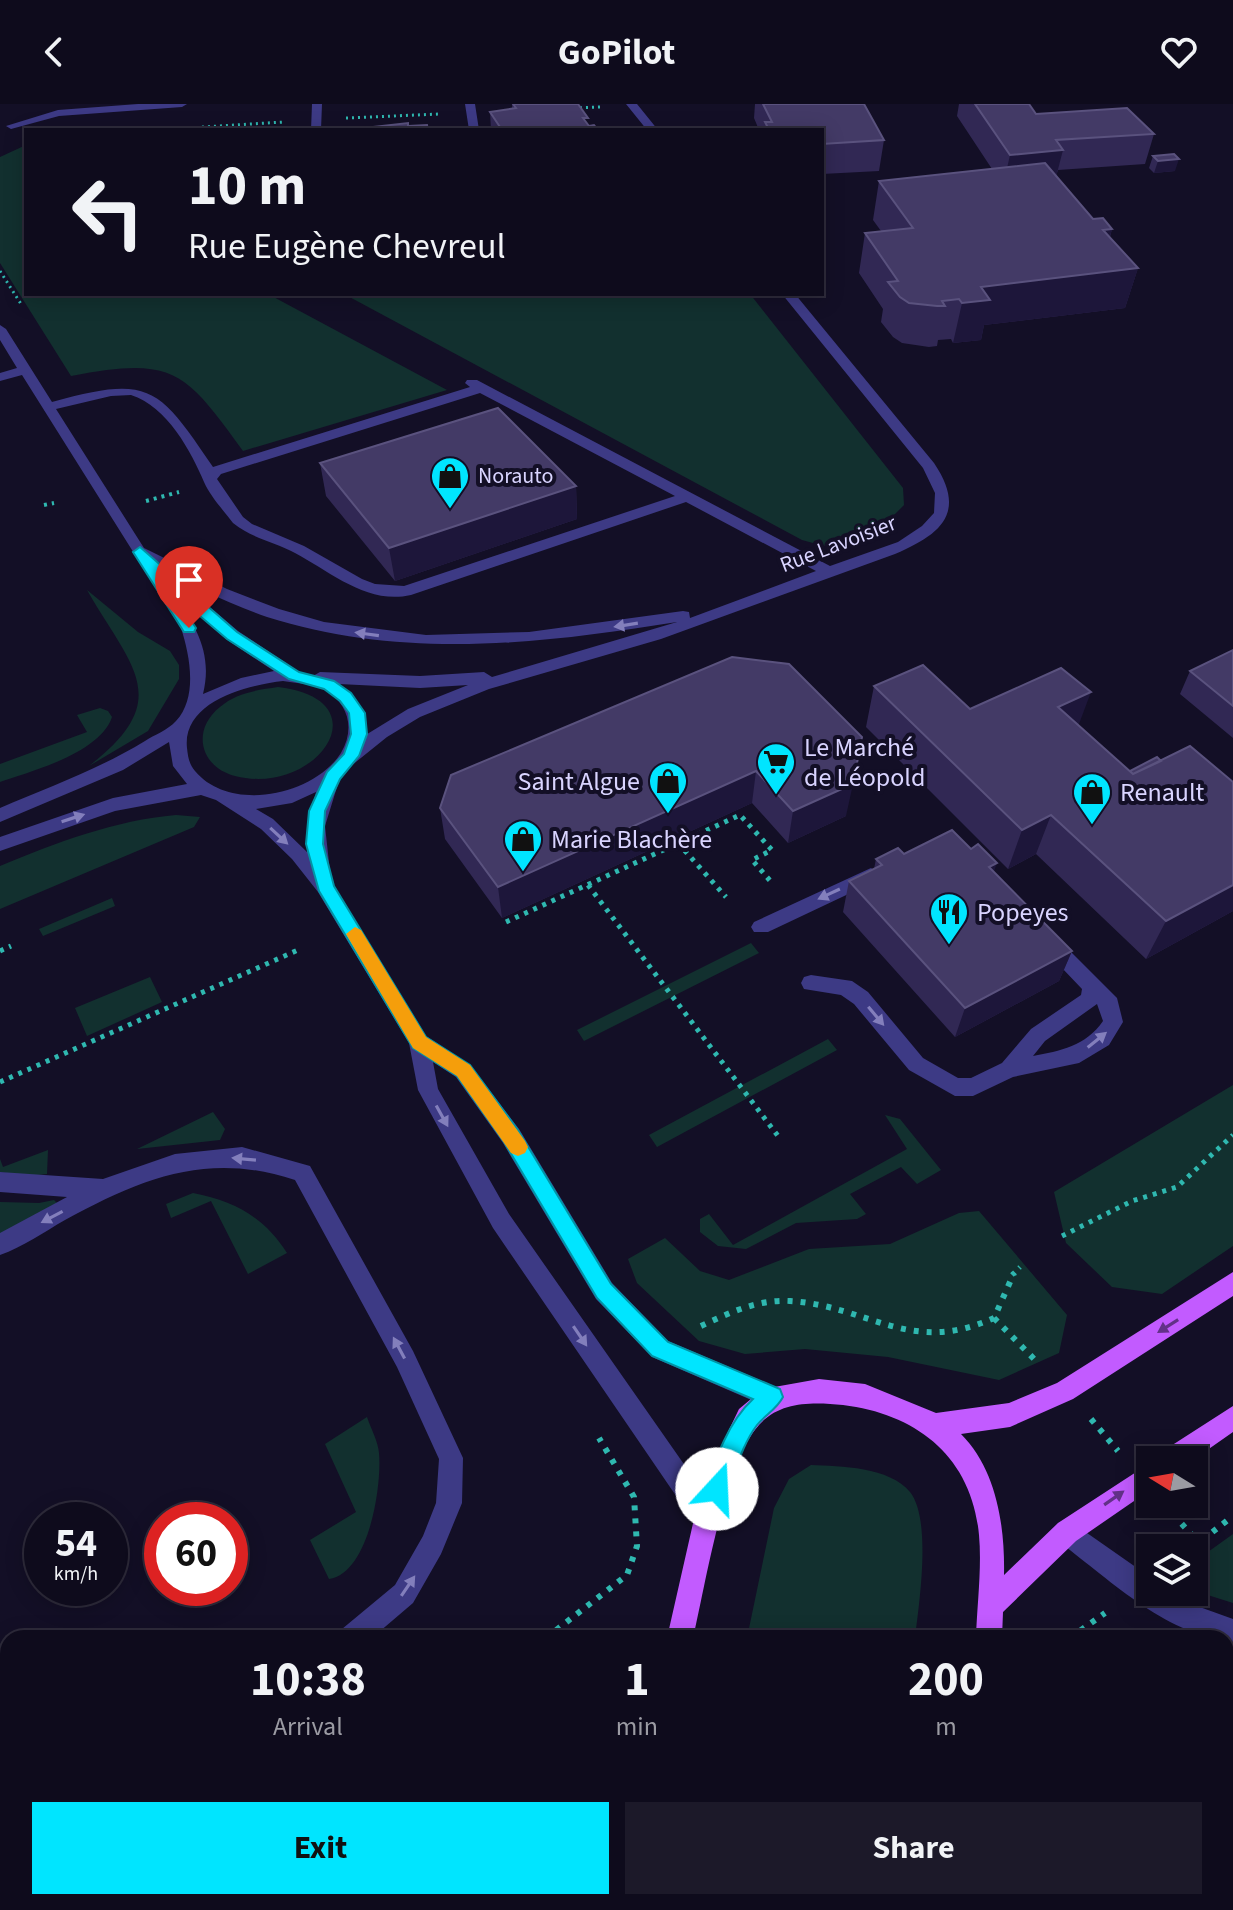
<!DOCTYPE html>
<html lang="en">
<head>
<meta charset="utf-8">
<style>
	body { margin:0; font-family:"Source Sans 3",sans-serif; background:#1c1929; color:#f1f3f6; height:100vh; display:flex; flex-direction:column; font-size:30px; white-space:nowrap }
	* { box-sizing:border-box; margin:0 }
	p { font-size:26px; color:#9b9ba3 }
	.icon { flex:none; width:44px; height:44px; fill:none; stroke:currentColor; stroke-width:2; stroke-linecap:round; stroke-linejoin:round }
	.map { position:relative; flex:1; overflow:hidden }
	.sheet { position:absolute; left:0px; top:1526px; width:1234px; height:280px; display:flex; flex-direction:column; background:#0e0b1c; border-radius:24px 24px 0 0; box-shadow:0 4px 20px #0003,0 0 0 2px #2e2b3b }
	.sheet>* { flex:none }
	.banner { position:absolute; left:24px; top:24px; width:800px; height:168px; border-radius:0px; box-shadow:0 4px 20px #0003,0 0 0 2px #2e2b3b; background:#0e0b1c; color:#f1f3f6; overflow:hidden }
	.needle { width:52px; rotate:281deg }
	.tools { position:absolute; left:1136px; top:1342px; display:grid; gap:16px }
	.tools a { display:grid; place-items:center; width:72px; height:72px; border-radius:0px; background:#0e0b1c; box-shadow:0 4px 20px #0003,0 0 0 2px #2e2b3b; font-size:40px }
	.speed { position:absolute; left:24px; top:1398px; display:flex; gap:16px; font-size:40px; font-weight:700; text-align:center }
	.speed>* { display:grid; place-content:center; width:104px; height:104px; border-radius:50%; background:#0e0b1c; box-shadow:0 4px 20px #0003,0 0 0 2px #2e2b3b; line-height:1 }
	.speed small { font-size:20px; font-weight:400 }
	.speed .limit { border:12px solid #d22; background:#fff; color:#111 }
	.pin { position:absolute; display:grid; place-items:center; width:68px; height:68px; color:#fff; margin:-82px -34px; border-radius:50% 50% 50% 0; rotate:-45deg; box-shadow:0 0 8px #0007 }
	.pin .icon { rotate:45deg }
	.me { position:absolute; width:88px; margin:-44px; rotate:20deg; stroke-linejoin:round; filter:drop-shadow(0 0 6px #0008) }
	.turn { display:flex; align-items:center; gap:28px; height:168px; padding:0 32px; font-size:36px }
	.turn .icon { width:104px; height:104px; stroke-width:2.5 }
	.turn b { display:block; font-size:56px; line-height:68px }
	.eta { display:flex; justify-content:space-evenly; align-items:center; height:136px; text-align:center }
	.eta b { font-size:48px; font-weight:700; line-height:56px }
	.cta { display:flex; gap:16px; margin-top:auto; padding:16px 32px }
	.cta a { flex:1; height:92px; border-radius:0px; background:#00e5ff; color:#111; font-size:32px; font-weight:700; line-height:92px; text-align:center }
	.cta a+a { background:#1c1929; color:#f1f3f6 }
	header { display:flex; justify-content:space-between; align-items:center; height:104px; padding:0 32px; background:#0e0b1c; font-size:36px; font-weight:700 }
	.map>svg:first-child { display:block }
	.green { fill:#12302f }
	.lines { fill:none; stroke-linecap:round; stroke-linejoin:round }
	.path-far3 { stroke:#2fb8b0; stroke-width:3; stroke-dasharray:2 4; stroke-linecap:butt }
	.path-far2 { stroke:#2fb8b0; stroke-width:4; stroke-dasharray:3 5; stroke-linecap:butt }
	.path-far1 { stroke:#2fb8b0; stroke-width:5; stroke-dasharray:4 6; stroke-linecap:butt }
	.path { stroke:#2fb8b0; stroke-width:6; stroke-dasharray:5 8; stroke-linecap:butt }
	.minor { fill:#3d3a85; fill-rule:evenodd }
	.major { fill:#c25bff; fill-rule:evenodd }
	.wall { fill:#312854 }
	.shaded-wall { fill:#1d163a }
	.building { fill:#433a66; stroke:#5a527e; stroke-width:2 }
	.oneway { fill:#837fbc }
	.oneway2 { fill:#623188 }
	.route { fill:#00e5ff; stroke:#0095a6; stroke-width:2 }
	.slow { fill:#f59e0b }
	.labels { text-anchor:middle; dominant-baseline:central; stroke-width:8; stroke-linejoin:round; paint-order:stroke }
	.far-poi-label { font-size:22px; fill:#d9d4ff; stroke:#130f26; text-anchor:start }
	.far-street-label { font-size:22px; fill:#d9d4ff; stroke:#130f26 }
	.poi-label { font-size:26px; fill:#d9d4ff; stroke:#130f26; text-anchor:start }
</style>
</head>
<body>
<header><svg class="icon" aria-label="back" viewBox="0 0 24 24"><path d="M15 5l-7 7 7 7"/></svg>GoPilot<svg class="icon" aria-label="heart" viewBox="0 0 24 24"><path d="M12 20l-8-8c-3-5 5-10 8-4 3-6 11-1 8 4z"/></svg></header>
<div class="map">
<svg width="1233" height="1806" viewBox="0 0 1233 1806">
	<rect width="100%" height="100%" fill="#130f26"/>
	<path class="green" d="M26 41V190H268L447 286 243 347C185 267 174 252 71 272L0 159V53Z
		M344 190H750L903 384 904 401 890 415 824 442 802 436Z
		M87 486 138 528 170 547 179 561V575L148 627 89 662C176 595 131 563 87 486Z
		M278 583C385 596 316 693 235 672 200 663 191 626 220 603 236 589 257 586 278 583Z
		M100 604 108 607 112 613C100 649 32 667 0 678V660L87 628 77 611Z
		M176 711 200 713 194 723 0 805V762C55 739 116 716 176 711Z
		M112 794 115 802 43 832 39 825Z
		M751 839 759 849 584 937 577 926Z
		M150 873 162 898 87 932 75 904Z
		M828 935 837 946 657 1043 649 1031Z
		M1233 981V1142L1162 1190 1112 1183 1066 1139 1054 1088Z
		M213 1008 225 1025 220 1036 137 1045Z
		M885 1011 900 1015 941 1066 917 1080 901 1063 850 1090 866 1110 857 1115 796 1119 746 1145 718 1142 700 1128V1115L709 1110 733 1141 907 1045Z
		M48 1046 47 1070 28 1072 0 1068V1055L3 1063Z
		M193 1089C235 1097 265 1114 287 1149L248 1170 211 1097 171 1114 166 1100Z
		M54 1096 57 1099 0 1131V1098L39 1099Z
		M979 1107 1067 1211 1059 1249 999 1276 888 1253 805 1245 745 1250 699 1237 637 1179 628 1155 665 1134 700 1167 729 1176 809 1145 890 1140 959 1109Z
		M367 1313C371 1325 378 1337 379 1349 382 1382 369 1469 329 1475L310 1436 356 1408 325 1340Z
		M811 1361C840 1362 890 1363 910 1388 932 1416 919 1500 915 1534H747L774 1404 789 1375Z
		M1233 1430V1499L1195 1487 1194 1458Z
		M1226 1557 1233 1558V1773L1226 1764Z
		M643 1798H728L748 1806H630L628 1803Z
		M1063 1798H1219L1225 1806H1066Z"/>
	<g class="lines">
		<path class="path-far3" d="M574 4 600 3
			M346 14 440 10
			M202 23 284 18
			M0 167 21 200"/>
		<path class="path-far2" d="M146 397 179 388
			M44 401 54 399"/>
		<path class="path-far1" d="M678 739 726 793
			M588 781 778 1032
			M506 818 740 711 772 746 752 756 773 780
			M0 847 11 842
			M0 978 298 846
			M1062 1132 1132 1097 1177 1083 1233 1031
			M1012 1171 1020 1163"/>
		<path class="path" d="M994 1214 1036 1257
			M701 1222C729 1209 758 1195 790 1197 869 1202 910 1252 994 1214L1014 1169
			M1091 1315 1118 1347
			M1173 1410 1199 1439
			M1192 1444 1233 1412
			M546 1534 627 1471 637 1442 634 1393 599 1334
			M1070 1534 1105 1509
			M1226 1791 1233 1800
			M1050 1798 1054 1806
			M174 1806 184 1798"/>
		<path class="minor" d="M138 0H187L182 3 59 12 11 25 6 22 58 6Z
			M312 0H322L321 26H311Z
			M465 0H475L479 26H469Z
			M626 0H637L658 26H647Z
			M782 190H795L934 359C967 408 942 430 895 450L661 535 489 585 420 613 387 633 341 670 325 722 331 777 426 932 470 961 519 1025 612 1179 668 1237 781 1285 784 1293 781 1301 772 1305 652 1253 596 1195 503 1039 456 973 433 958 438 985 509 1110 716 1406 720 1415 716 1424 707 1428 698 1424 493 1124 418 986 409 939 318 788 292 755 261 725 216 696 201 691 115 707 0 747V733L113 694 187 680 173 662 169 638 123 666 0 718V704C49 683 99 665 145 637 154 631 168 626 176 617 198 593 190 552 181 524L22 271 0 277V269L17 264 0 236V221L6 225 52 298C150 271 158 282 213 363L470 283 465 279 467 276H477L830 462 898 438 922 422 934 409 935 389 923 364ZM480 289 675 392 404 482 375 480 362 475 304 442 252 420 243 413 217 375 221 370ZM131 291C167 302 192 349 204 378 210 392 224 407 233 419 251 434 275 438 295 449 331 468 367 501 411 491L686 398 816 467 690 514 689 508 683 507 529 528 426 531 324 518 279 505 227 485 144 444 56 305 111 292ZM156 463C192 481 229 500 267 513 403 556 540 540 677 518L492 573 484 568 420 572 320 568 313 572 301 569 238 527 173 472H163ZM174 490 226 535 274 567 241 574 203 590C213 550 196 522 174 490ZM283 577C296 579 314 580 325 586 349 600 355 625 341 649 313 692 230 709 195 667 189 660 188 653 187 644 182 597 248 581 283 577ZM339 580 420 584 468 581 408 605 364 632C373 610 355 593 339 580ZM316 688 307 722V748L273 715 256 705 292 699Z
			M871 764 880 771 878 776 768 828H754L751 823 754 818Z
			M1049 830 1056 833 1117 894 1123 918 1109 941 1079 959 1013 973 973 992H955L909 966 854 900 841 891 804 885 801 879 804 873 811 871 852 877 868 888 923 954 958 974H971L1002 959 1031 925 1081 891 1082 885 1042 843 1039 838 1042 833ZM1097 900 1103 917C1086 942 1060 947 1033 952L1045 937Z
			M242 1043 310 1062 413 1247 463 1354 462 1399 441 1450 413 1499 372 1534H338L342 1525 395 1481 423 1432 436 1399 439 1355 397 1263 295 1076C208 1047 142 1074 65 1116 44 1128 23 1143 0 1151V1129L67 1093 0 1088V1068L103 1075 175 1050Z
			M1067 1415 1150 1473V1488H1171L1183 1497 1233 1515V1541L1226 1539V1534C1169 1534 1103 1470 1058 1437L1054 1428 1058 1419Z
			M8 1770V1798H15L0 1806V1774Z"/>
		<path class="major" d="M1233 1168V1192L1073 1295 1010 1323 961 1330C997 1366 1005 1423 1004 1471L1058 1419 1150 1359V1386L1076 1437 1003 1508 1002 1534H976C977 1501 982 1464 979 1431 972 1353 917 1310 843 1301 813 1298 780 1297 759 1321 725 1357 705 1483 693 1534H667L694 1415 715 1355 739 1305 763 1285 819 1275 865 1280 936 1309 1009 1299 1057 1279Z
			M1233 1302V1328L1193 1356H1160L1163 1347Z
			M291 1798H329L325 1806H287Z
			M551 1798H589L585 1806H547Z"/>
	</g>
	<path class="wall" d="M512 0 588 21 598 26H491L490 8 512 5Z
		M755 0H864L884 36 879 67 822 70V26H759L754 14Z
		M959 0H1029L1036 10 1154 30 1145 60 1058 66 1056 72 1093 115 1112 125 1110 133 1138 164 1125 204 984 221 981 236 953 239 951 235 938 236 937 242 929 243 902 239 893 233 881 218 883 205 859 169 865 129 881 127 873 116 879 77 992 65 957 12Z
		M1153 52 1175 67 1154 69 1149 64Z
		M320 359 576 382 577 415 395 477 326 392Z
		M1233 546V634L1180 590 1190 567Z
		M732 553 846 712 788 739 752 699 502 814 445 735 440 704Z
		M874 582 970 605 1078 621 1130 667 1161 657 1233 678V807L1146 855 1036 750 1008 765 866 623Z
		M904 750 994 768 1072 847 1059 877 955 933 843 808 849 777 874 765 876 755Z"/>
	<path class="shaded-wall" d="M1063 46 1055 77 1003 82 1010 51Z
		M1179 55 1175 67 1154 69 1158 57Z
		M1112 125 1101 164 1103 126Z
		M1138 164 1125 204 984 221 981 236 953 239 962 199 981 183Z
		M576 382 577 415 395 477 389 444Z
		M1091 588 1076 628 1058 603Z
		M756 667 752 699 502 814 498 783Z
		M853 680 846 712 788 739 793 707Z
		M1051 711 1036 750 1008 765 1022 726Z
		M997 759 986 790 989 763Z
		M1233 781V807L1146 855 1166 817Z
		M1072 847 1059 877 955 933 965 904Z"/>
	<path class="building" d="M513 0H578L588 14H583L589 22 594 21 598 26H502L490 8 516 4Z
		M763 0H864L884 36 822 40V26H769L765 18H772Z
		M975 0H1029L1036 10 1127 4 1154 30 1056 36 1063 46 1010 51Z
		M408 19V22L427 21 428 26H346Z
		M1174 50 1179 55 1158 57 1153 52Z
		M1045 59 1093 115 1103 114 1112 125 1103 126 1138 164 981 183 990 196 962 199 959 195 942 197 945 202H937L909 199 900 193 888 178 898 177 865 129 913 124 879 77Z
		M498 304 576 382 389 444 320 359Z
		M1233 546V602L1190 567Z
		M732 553 789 560 862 633 853 680 793 707 756 667 498 783 440 704 451 671Z
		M923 561 970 605 1061 564 1091 588 1058 603 1133 670 1190 642 1233 678V781L1166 817 1051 711 1022 726 874 582Z
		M1157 653 1161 657 1133 670 1130 667Z
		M952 726 971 745 978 740 997 759 989 763 1072 847 965 904 849 777 882 761 876 755 898 744 904 750Z"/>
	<defs><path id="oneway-solid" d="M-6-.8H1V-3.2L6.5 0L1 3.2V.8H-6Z" transform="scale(2)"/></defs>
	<g class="oneway">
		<use href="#oneway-solid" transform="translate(626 521) rotate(171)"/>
		<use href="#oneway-solid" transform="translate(367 530) rotate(-172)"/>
		<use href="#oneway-solid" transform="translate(73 714) rotate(-18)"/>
		<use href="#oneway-solid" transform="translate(279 732) rotate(43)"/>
		<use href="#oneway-solid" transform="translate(829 790) rotate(155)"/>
		<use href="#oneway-solid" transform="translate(876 912) rotate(50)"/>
		<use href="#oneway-solid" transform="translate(1097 936) rotate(-39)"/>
		<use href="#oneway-solid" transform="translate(442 1012) rotate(61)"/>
		<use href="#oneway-solid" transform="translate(244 1055) rotate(-175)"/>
		<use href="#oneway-solid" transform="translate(52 1113) rotate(152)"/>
		<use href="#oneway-solid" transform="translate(580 1232) rotate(56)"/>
		<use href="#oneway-solid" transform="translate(399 1244) rotate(-118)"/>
		<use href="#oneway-solid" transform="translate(408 1482) rotate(-56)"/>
	</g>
	<g class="oneway2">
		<use href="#oneway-solid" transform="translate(1168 1222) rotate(148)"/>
		<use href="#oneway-solid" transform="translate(1114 1394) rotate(-35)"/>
	</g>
	<path class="route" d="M140 443 237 528 299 568 334 577 351 589 365 609 367 630 359 652 340 675 325 707 323 740 334 782 426 933 470 961 518 1026 611 1180 668 1238 780 1285 783 1293C777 1305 765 1311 757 1321 741 1342 735 1370 725 1393L717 1396 709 1393 706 1385C716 1354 728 1318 753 1295L652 1252 597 1194 504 1038 457 972 413 944 319 787 306 740 309 707 327 668 344 650 351 630 349 609 340 597 324 585 289 575 227 535 174 490 196 524 194 528H184L133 448Z"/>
	<path class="slow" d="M355 823 361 826 426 933 470 961 525 1037 528 1043 525 1049 518 1052 511 1049 457 972 413 944 346 830Z"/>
	<defs>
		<g id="shop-pin" transform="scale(2)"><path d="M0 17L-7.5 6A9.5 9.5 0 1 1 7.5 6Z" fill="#00e5ff" stroke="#130f26"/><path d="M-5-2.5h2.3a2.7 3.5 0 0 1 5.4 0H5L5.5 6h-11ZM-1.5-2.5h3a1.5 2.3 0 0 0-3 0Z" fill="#111"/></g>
		<g id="supermarket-pin" transform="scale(2)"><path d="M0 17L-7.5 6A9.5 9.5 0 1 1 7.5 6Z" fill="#00e5ff" stroke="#130f26"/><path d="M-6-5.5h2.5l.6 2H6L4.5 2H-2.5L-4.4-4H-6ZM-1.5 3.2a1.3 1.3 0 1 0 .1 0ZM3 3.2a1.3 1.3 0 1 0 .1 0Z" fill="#111"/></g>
		<g id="restaurant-pin" transform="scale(2)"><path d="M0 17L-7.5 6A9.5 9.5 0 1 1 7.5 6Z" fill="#00e5ff" stroke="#130f26"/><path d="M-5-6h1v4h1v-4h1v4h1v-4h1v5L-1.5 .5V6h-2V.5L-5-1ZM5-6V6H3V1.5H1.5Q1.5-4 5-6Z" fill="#111"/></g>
	</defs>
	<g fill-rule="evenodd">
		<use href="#shop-pin" x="450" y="372"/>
		<use href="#supermarket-pin" x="776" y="658"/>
		<use href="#shop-pin" x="668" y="677"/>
		<use href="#shop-pin" x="1092" y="688"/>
		<use href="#shop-pin" x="523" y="735"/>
		<use href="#restaurant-pin" x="949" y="808"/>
	</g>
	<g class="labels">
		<g class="far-poi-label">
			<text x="478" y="372">Norauto</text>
		</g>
		<g class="far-street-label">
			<text transform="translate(838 440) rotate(-21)">Rue Lavoisier</text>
		</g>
		<g class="poi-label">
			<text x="804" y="643">Le Marché<tspan x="804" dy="30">de Léopold</tspan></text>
			<text x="640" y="677" text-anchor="end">Saint Algue</text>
			<text x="1120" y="688">Renault</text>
			<text x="551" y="735">Marie Blachère</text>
			<text x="977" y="808">Popeyes</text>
		</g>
	</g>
</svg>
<div class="tools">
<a><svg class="needle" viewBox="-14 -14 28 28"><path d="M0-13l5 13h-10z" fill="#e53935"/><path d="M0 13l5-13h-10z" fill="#9b9ba3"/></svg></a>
<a><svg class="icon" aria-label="layers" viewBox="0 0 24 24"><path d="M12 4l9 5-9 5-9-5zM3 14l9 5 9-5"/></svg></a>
</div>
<div class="speed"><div>54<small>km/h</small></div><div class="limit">60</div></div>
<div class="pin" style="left:189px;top:524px;background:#d93025"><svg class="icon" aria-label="arrive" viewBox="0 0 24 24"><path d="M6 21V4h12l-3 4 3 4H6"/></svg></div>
<svg class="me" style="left:717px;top:1385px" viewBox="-20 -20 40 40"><circle r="19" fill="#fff"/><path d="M0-13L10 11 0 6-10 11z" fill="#00e5ff"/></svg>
<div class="banner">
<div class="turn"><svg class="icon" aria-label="left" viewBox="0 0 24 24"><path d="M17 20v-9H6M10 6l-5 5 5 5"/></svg><div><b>10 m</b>Rue Eugène Chevreul</div></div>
</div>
<section class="sheet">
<div class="eta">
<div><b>10:38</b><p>Arrival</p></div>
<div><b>1</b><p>min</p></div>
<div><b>200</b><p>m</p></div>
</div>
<div class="cta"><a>Exit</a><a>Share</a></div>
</section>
</div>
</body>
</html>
